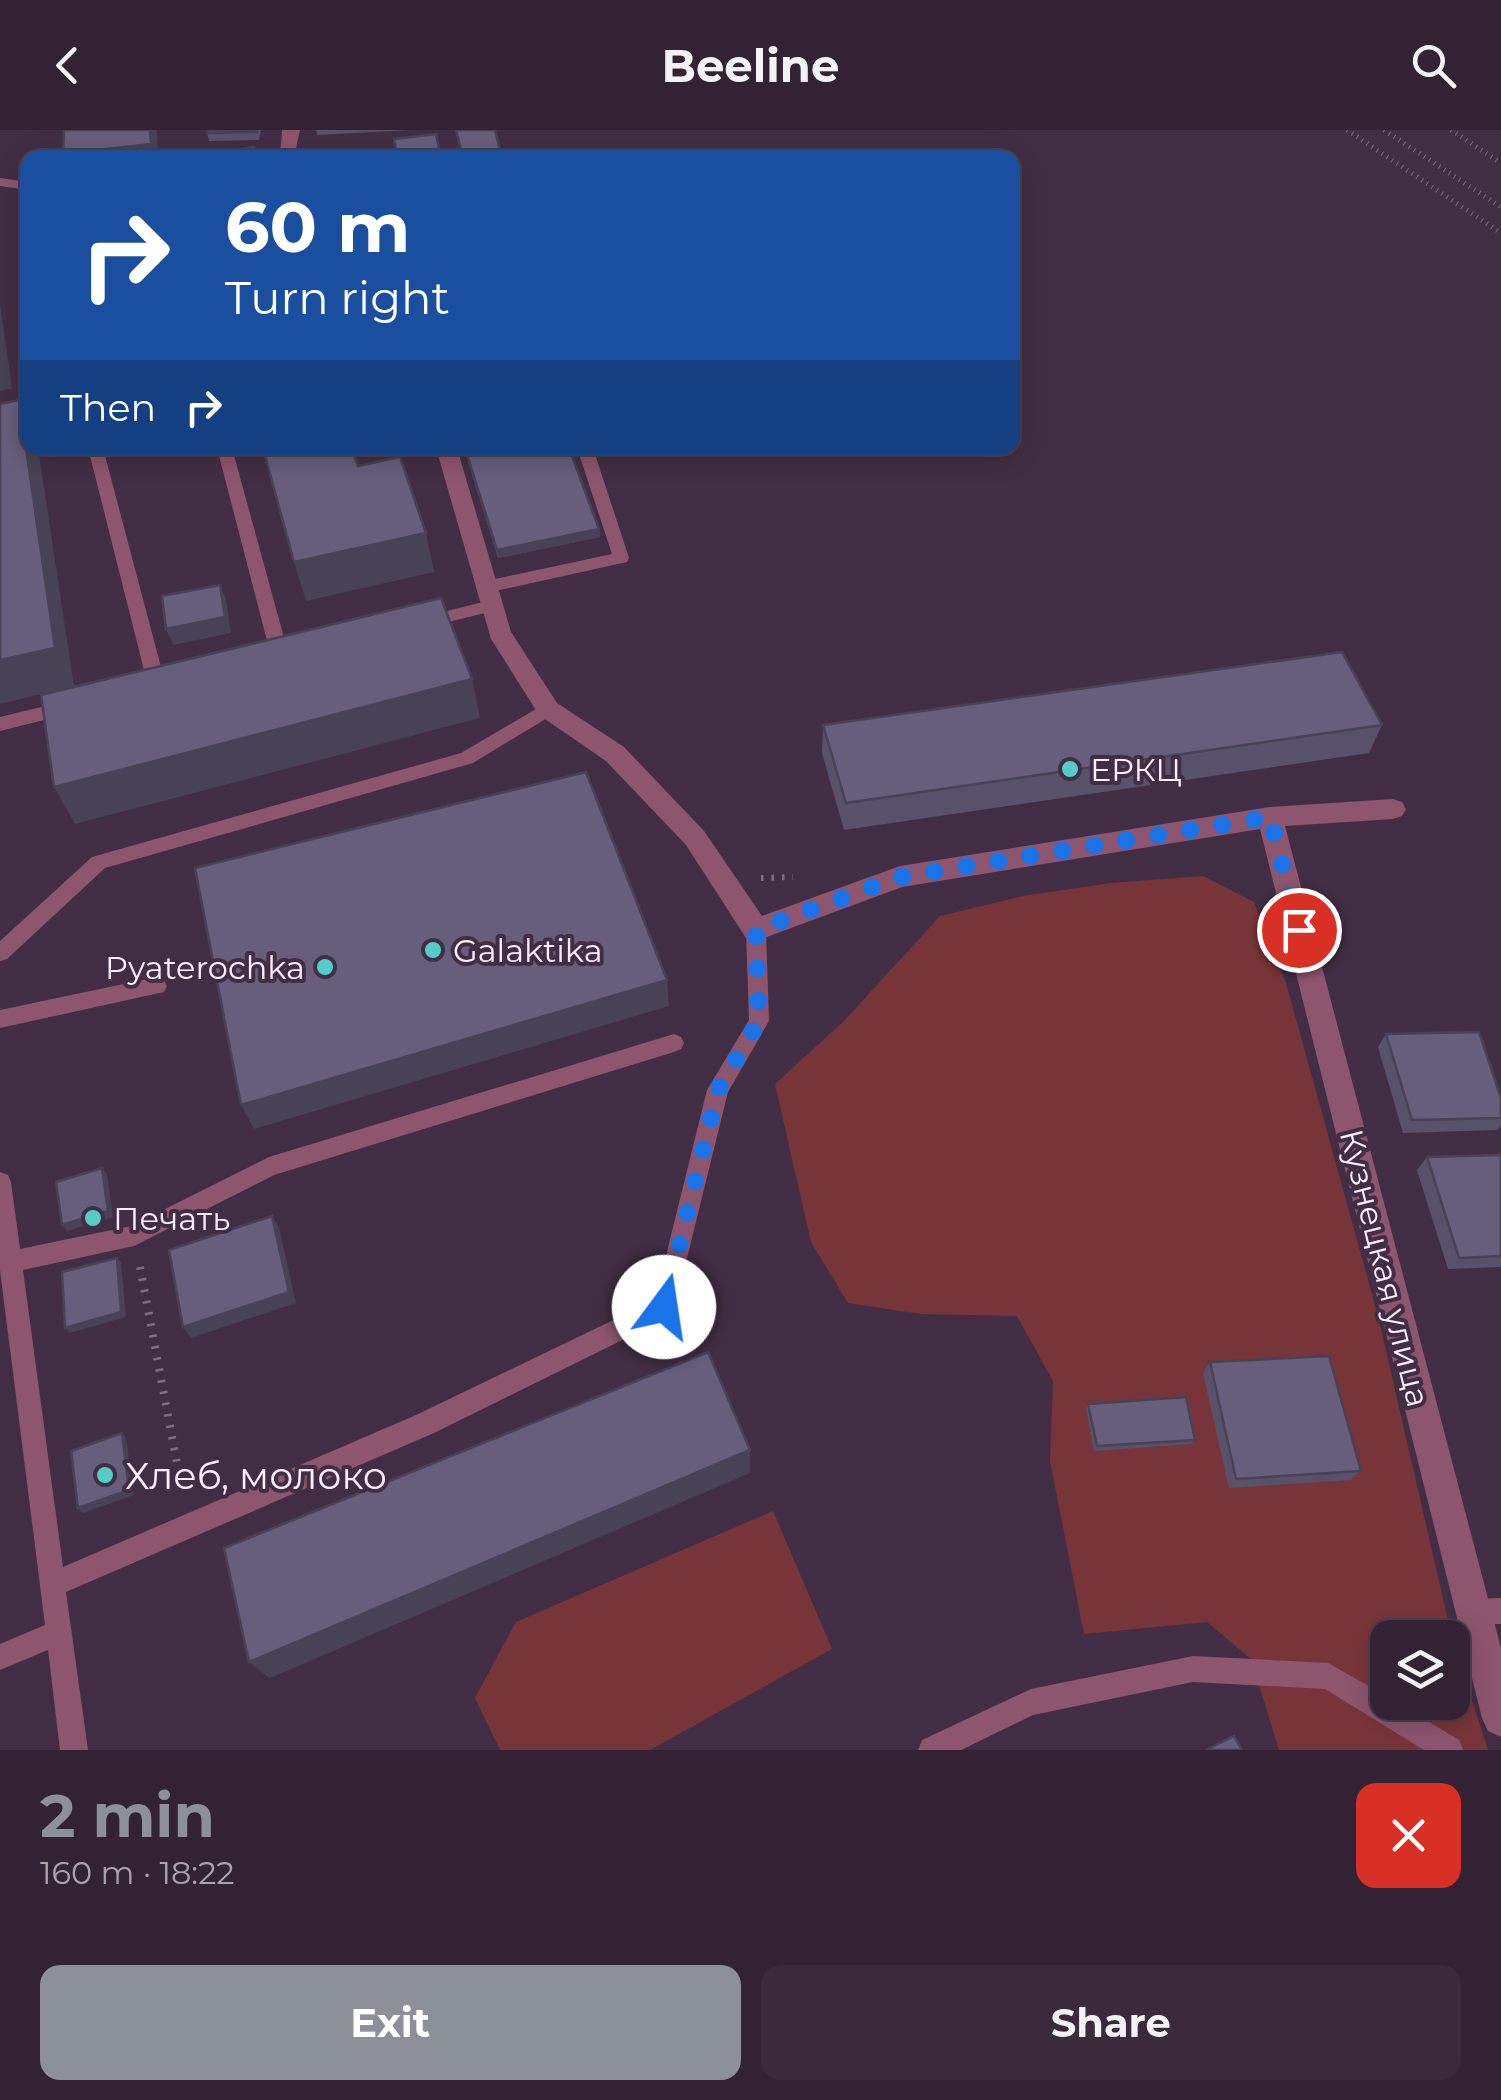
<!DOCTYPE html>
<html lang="en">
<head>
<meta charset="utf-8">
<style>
	body { margin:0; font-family:Montserrat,sans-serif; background:#3a2a3b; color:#f1f3f6; height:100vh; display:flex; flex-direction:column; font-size:38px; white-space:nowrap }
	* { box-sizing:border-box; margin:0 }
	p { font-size:32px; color:#a8a4ac }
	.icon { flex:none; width:55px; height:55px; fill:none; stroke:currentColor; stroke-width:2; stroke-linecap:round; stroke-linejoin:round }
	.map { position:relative; height:1620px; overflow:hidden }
	.drawer { display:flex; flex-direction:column; background:#322233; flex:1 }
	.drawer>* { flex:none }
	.banner { position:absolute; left:20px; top:20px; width:1000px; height:305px; border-radius:20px; box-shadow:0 5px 25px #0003,0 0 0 2px #4d3f4e; background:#1a4fa0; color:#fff; overflow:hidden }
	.tools { position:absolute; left:1370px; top:1490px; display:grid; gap:20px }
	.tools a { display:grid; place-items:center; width:100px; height:100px; border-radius:20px; background:#322233; box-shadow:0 5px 25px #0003,0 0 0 2px #4d3f4e; font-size:50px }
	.pin { position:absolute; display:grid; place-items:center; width:85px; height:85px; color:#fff; margin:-42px; border:5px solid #fff; border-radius:50%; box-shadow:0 2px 10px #0007 }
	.me { position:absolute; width:110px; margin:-55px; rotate:14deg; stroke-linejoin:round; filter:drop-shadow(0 0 8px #0008) }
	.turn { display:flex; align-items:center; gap:35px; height:210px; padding:0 40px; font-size:45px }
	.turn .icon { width:130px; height:130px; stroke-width:2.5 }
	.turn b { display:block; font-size:70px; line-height:85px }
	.then { display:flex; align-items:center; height:95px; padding:0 40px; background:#0003; gap:20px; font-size:38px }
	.round { display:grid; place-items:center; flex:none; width:105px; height:105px; border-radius:20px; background:#3a2a3b }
	.overview { display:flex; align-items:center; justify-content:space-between; height:170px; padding:0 40px }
	h1 { font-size:60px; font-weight:700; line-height:75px; color:#8c9099 }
	.action { display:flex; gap:20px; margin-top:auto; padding:20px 40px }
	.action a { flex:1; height:115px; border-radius:20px; background:#8c9099; color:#fff; font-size:40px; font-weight:700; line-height:115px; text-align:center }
	.action a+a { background:#3a2a3b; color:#f1f3f6 }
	header { display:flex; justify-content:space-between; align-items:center; height:130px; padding:0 40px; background:#322233; font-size:45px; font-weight:700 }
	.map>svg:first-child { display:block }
	.green { fill:#783539 }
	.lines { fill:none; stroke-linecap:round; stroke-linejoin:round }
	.path-far2 { stroke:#7f6d81; stroke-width:5; stroke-dasharray:1 5; stroke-linecap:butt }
	.path-far1 { stroke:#7f6d81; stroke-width:6; stroke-dasharray:2.5 8; stroke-linecap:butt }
	.path { stroke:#7f6d81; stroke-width:8; stroke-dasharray:2.5 9; stroke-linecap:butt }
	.service { fill:#8e556f; fill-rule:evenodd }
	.minor { fill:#8e556f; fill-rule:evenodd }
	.wall { fill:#58516a }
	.shaded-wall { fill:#474256 }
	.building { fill:#665e7b; stroke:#474256; stroke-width:2.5 }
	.route { stroke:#1a73e8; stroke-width:18; stroke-dasharray:0 32.4 }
	.poi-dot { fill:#55cdc6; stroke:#422e44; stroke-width:4 }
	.labels { text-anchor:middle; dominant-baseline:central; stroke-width:8; stroke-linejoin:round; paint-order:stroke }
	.poi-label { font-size:32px; fill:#fceefc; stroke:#422e44; text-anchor:start }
	.street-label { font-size:32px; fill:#fceefc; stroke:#422e44 }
	.near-poi-label { font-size:38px; fill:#fceefc; stroke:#422e44; text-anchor:start }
</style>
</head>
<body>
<header><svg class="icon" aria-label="back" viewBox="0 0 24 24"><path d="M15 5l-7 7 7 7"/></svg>Beeline<svg class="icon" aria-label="search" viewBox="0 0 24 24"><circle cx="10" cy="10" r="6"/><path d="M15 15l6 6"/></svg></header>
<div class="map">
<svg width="1501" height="1620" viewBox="0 0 1501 1620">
	<rect width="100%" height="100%" fill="#422e44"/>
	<path class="green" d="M1203 746 1254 772 1286 853 1378 1186 1452 1508H1388V1572H1452V1508L1488 1620H1279L1251 1529 1207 1492 1084 1504 1050 1331 1053 1251 1017 1186 921 1184 848 1173 811 1112 775 954 844 891 940 786 1023 766 1111 753Z
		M773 1381 832 1519 650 1620H500L475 1568 516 1492Z"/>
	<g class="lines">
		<path class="path-far2" d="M1347 0 1501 103
			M1384 0 1501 77
			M1451 0 1501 33"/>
		<path class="path-far1" d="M761 748 793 747"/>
		<path class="path" d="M140 1137 182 1360"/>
		<path class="service" d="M286 18 293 22 291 25 247 28Z
			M0 48 28 52V60L0 56Z
			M88 318H103L166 556 157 562 148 556Z
			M217 318H232L289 526 286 530 280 532 271 526Z
			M577 318H593L629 428 627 432 486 463 480 461V453L486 451 612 424Z
			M491 470 500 476 497 480 425 498 416 492 419 488Z
			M66 571 72 573 75 578 72 583 0 601V587Z
			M548 572 554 574 557 579 554 584 473 633 105 738 7 829 0 831V811L92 727 461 623Z
			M756 792 763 794 766 800 769 891 728 962 673 1185 434 1303 66 1462 88 1620H60L48 1520 0 1540V1514L45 1495 0 1140V1042L8 1045 11 1052 20 1119 131 1096 269 1027 674 904 681 907 684 913 681 919 674 922 274 1045 134 1116 23 1140 63 1437 416 1285 655 1170 707 960 749 890 746 800 749 794Z
			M157 847 164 850 167 856 164 862 0 898V880Z
			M1501 1468V1494L1473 1495 1464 1491 1460 1482 1464 1473 1473 1469Z
			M1193 1526 1328 1533 1388 1567V1572H1396L1459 1610 1463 1620H1424L1325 1559 1193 1552 1033 1585 961 1620H918L922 1610 1031 1559Z"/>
		<path class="minor" d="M282 0H300L296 18 338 23 347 28 280 26Z
			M436 318H457L511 502 557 573 624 617 704 701 762 786 900 736 1270 677 1393 669 1402 672 1406 679 1402 686 1393 689 1285 696 1501 1518V1607L1488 1601 1482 1588 1260 699 902 757 756 811 746 808 686 715 606 631 539 585 491 509Z"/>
	</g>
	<path class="wall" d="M208 0H261L259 10 209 11 207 3Z
		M316 0H412L317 5Z
		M464 318H569L599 399 600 407 498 428Z
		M823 595H1382L1369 623 844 700 822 623Z
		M1386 904 1501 968V996L1497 1000 1403 1003 1378 917Z
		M1501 1025V1137L1448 1139 1417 1040 1427 1027Z
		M1210 1232 1361 1341 1351 1350 1229 1358 1203 1243Z
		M1088 1274 1195 1310 1192 1314 1094 1321 1086 1278Z"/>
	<path class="shaded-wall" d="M150 0H157L158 28H64L63 24Z
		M0 174 12 258 0 261Z
		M19 270 28 289V318H38L74 556 0 574V530Z
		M599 399 600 407 498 428 497 420Z
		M426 403 434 442 306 471 294 432Z
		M220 455 226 470 231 503 173 515 166 499Z
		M472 549 480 588 75 694 54 657Z
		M667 850 669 876 254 999 241 975Z
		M102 1038 107 1044 113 1087 67 1101 62 1095Z
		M272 1086 279 1098 296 1173 191 1208 183 1197Z
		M117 1128 121 1133 126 1187 70 1203 65 1198Z
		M122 1303 126 1308 134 1365 83 1383 78 1378Z
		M750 1320V1343L270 1548 249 1532Z"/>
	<path class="building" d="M64 0H150L151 14 63 24Z
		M208 0H257V2L207 3Z
		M456 0H495L502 28H463Z
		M436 4 441 28H397L394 9Z
		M254 17 258 28H194Z
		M19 270 55 518 0 530V274Z
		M263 318H351L358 336 400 327 426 403 294 432Z
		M465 318H569L599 399 497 420Z
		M220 455 225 487 166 499 162 466Z
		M441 468 472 549 54 657 41 565Z
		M1342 522 1382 595 846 673 823 595Z
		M586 642 667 850 241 975 195 738Z
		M1479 902 1501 968V988L1412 990 1386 904Z
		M1501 1025V1126L1459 1128 1427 1027Z
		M102 1038 108 1081 62 1095 56 1052Z
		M272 1086 289 1162 183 1197 169 1120Z
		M117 1128 121 1182 65 1198 62 1142Z
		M708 1222 750 1320 249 1532 224 1418Z
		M1329 1226 1361 1341 1236 1349 1210 1232Z
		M1186 1267 1195 1310 1097 1316 1088 1274Z
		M122 1303 129 1360 78 1378 71 1321Z
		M1234 1606 1242 1620H1206Z"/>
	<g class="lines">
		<path class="route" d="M664 1177 718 960 759 891 756 800 900 747 1270 687 1299 800"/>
	</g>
	<g class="poi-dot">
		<circle cx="1070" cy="639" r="10"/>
		<circle cx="433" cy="820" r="10"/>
		<circle cx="325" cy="837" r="10"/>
		<circle cx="93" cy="1088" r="10"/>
		<circle cx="105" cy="1345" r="10"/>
	</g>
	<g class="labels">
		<g class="poi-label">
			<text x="1090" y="639">ЕРКЦ</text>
			<text x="453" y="820">Galaktika</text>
			<text x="305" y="837" text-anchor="end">Pyaterochka</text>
			<text x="113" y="1088">Печать</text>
		</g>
		<g class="street-label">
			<text transform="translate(1385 1138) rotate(76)">Кузнецкая улица</text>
		</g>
		<g class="near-poi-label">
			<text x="125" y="1345">Хлеб, молоко</text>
		</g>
	</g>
</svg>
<div class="tools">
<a><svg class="icon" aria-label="layers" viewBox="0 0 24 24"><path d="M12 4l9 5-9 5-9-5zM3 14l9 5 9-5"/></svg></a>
</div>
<div class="pin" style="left:1299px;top:800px;background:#d93025"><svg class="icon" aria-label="arrive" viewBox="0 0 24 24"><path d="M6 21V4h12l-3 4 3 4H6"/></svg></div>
<svg class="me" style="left:664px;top:1177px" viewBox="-20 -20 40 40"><circle r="19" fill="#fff"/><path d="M0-13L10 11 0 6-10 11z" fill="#1a73e8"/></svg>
<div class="banner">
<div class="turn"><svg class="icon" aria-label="right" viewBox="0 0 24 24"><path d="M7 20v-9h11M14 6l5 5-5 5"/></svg><div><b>60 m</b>Turn right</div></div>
<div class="then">Then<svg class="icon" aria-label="right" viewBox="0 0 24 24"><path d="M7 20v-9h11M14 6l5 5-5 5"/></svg></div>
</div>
</div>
<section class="drawer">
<div class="overview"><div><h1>2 min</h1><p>160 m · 18:22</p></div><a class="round" style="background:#d93025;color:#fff"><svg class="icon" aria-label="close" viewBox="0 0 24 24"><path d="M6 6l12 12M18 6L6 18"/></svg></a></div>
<div class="action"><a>Exit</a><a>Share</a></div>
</section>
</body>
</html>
